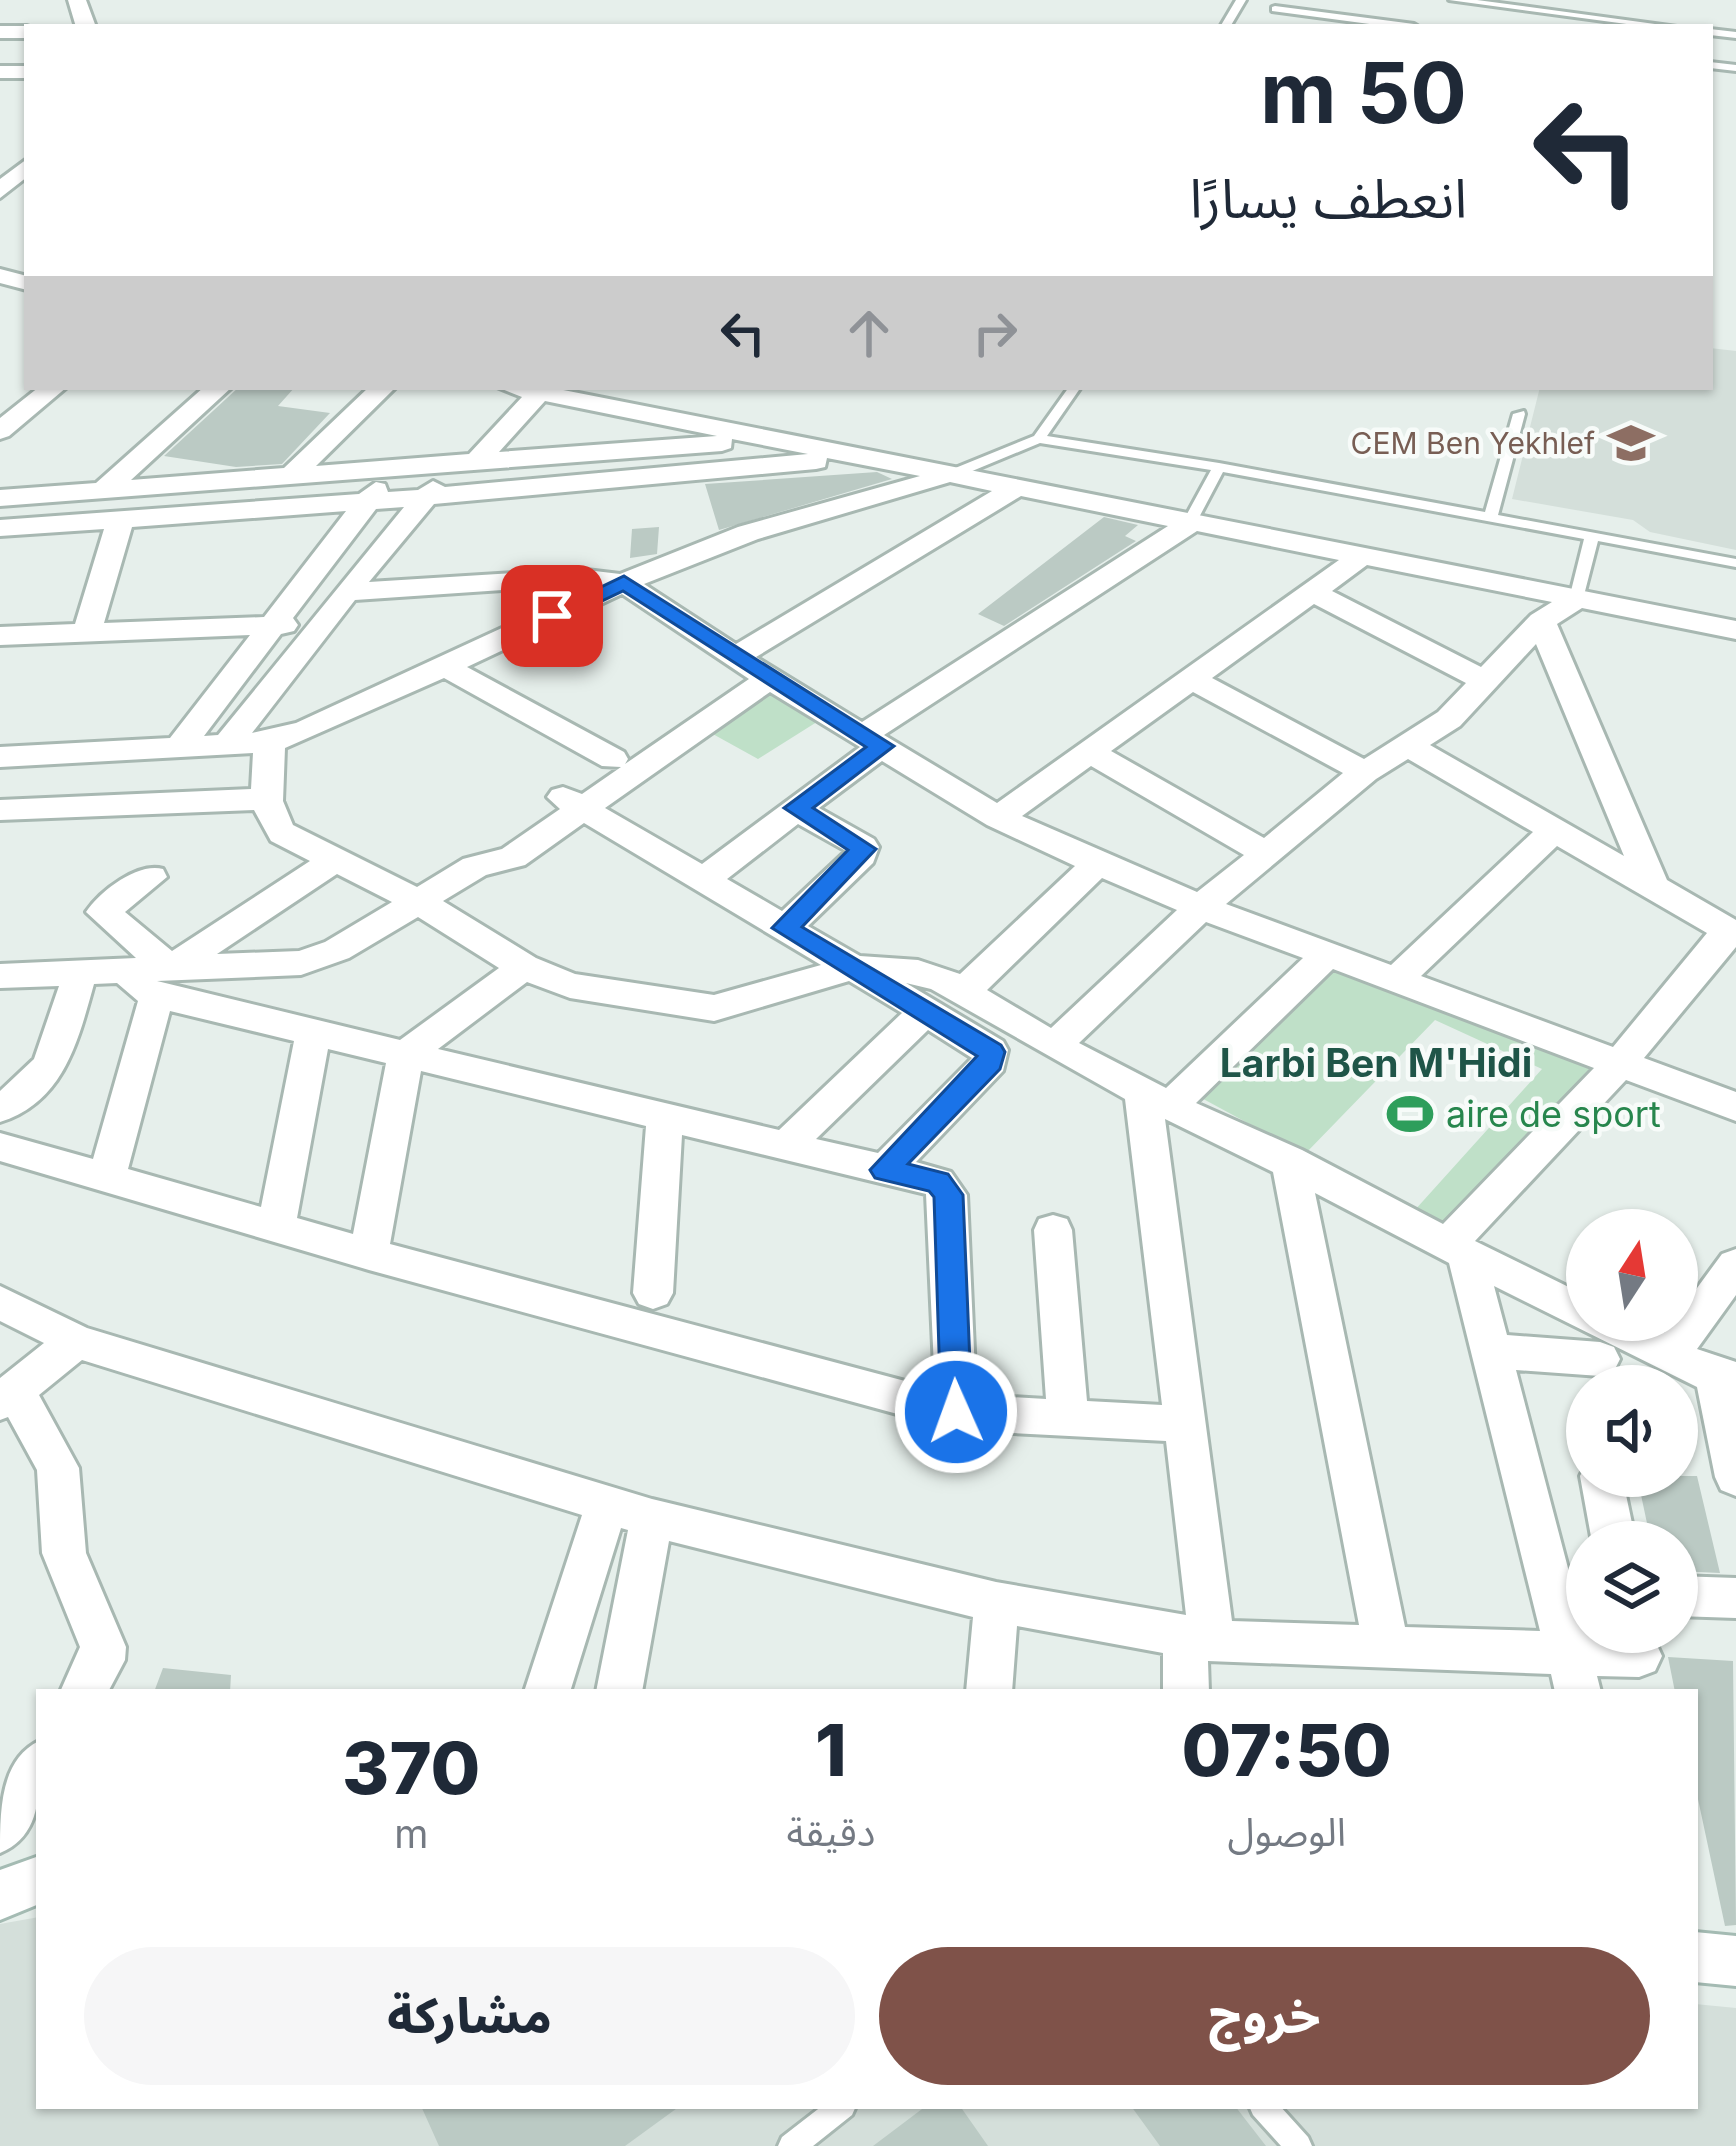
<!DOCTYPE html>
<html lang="ar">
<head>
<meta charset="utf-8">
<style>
	body { margin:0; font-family:Inter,"Noto Sans Arabic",sans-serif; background:#f6f6f7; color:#1f2937; direction:rtl; height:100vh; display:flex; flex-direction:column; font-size:45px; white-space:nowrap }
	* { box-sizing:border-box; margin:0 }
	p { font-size:39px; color:#747a83 }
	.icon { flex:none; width:66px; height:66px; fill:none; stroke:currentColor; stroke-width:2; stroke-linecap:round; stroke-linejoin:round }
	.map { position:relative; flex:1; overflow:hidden; direction:ltr }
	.sheet { position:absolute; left:36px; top:1689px; width:1662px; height:420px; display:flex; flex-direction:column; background:#fff; border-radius:0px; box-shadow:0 3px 9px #0004; direction:rtl }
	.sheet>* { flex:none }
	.guide { position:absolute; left:24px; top:24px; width:1689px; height:366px; border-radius:0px; box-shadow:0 3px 9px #0004; direction:rtl; background:#fff; color:#1f2937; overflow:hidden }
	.needle { width:78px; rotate:12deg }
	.controls { position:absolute; left:1566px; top:1209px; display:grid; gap:24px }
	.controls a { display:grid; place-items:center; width:132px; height:132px; border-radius:50%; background:#fff; box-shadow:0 3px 9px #0004; font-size:60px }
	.pin { position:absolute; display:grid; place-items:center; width:102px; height:102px; color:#fff; margin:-51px; border-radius:24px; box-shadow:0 6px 18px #0006 }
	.me { position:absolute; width:132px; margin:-66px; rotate:358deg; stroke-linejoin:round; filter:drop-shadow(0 0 9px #0008) }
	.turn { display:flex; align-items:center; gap:42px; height:252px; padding:0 48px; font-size:54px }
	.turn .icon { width:156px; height:156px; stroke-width:2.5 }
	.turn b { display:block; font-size:84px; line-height:102px }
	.lanes { display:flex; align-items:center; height:114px; padding:0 48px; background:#0003; justify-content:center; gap:60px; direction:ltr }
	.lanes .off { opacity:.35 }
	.eta { display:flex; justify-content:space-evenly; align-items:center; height:204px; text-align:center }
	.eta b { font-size:72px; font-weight:800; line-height:84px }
	.cta { display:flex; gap:24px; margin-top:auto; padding:24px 48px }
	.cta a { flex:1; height:138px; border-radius:72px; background:#7f5249; color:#fff; font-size:48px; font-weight:800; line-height:138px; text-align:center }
	.cta a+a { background:#f6f6f7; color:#1f2937 }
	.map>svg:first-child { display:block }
	.built { fill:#d4dfda }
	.green { fill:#bfe0c8 }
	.building { fill:#bbcac4 }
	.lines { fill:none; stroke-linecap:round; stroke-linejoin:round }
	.service-casing { stroke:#a8b8b2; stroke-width:6 }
	.minor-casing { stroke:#a8b8b2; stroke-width:6 }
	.secondary-casing { stroke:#a4bbb3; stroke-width:6 }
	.service { fill:#fff; fill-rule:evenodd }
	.minor { fill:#fff; fill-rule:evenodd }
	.secondary { fill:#fff; fill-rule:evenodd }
	.route { fill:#1a73e8; stroke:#114b97; stroke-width:3 }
	.labels { text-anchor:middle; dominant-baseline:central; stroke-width:9; stroke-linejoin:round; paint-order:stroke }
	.far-education-label { font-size:30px; fill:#785e54; stroke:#f7fbf9; text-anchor:end }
	.leisure-label { font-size:36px; fill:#27864d; stroke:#f7fbf9; text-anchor:start }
	.neighbourhood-label { font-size:39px; font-weight:bold; fill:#1f5548; stroke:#f7fbf9 }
</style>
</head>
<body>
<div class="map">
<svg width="1736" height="2146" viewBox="0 0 1736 2146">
	<rect width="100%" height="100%" fill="#e6efeb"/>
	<path class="built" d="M1710 348 1736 351V550L1650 532 1633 520 1512 499 1540 387H1710Z
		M39 1917V2106H1695V2004L1736 2008V2146H0V1924Z"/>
	<path class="green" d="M773 692 820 720 758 759 711 733Z
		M1334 969 1598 1063 1443 1227 1414 1211 1542 1069 1435 1020 1305 1154 1196 1095Z"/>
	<path class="building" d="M239 387H295L278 406 330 413 282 464 236 467 164 456Z
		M877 472 892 479 719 530 705 484Z
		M1104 517 1138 525 1125 536 1136 541 1004 626 978 614Z
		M659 527 657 554 630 558 632 529Z
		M1637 1476H1697L1720 1573 1677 1571V1542H1651Z
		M1668 1657 1733 1661 1736 1925 1725 1926 1695 1785V1692H1675Z
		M163 1668 231 1675 230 1692H154Z
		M421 2106H680L625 2146H439Z
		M926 2106H960L988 2146H873Z
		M1131 2106H1235L1266 2146H1160Z"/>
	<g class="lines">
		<g class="service-casing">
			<path id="service" d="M1236 0H1246L1230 27H1220Z
				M1449 0H1477L1677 27H1649Z
				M1275 6 1414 24 1419 27H1392L1272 11V7Z
				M1710 29 1736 32V38L1710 35Z
				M1710 62 1736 65V71L1710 68Z
				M1069 387H1081L1047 436 1219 463 1485 512 1513 414 1524 411 1525 414 1498 515 1736 559V567L1598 541 1583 599 1576 603 1569 599 1584 539 1223 472 1195 525 1188 529 1181 525 1211 470 1040 443 953 479H943V473L1034 436Z
				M822 2106H856L852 2115 813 2146H778L782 2137Z
				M1249 2106H1280L1308 2137 1312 2146H1281L1253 2115Z"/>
		</g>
		<g class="minor-casing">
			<path id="minor" d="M68 0H86L96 27H76Z
				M0 26H27L30 27 27 38H0Z
				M0 66H27V78H0Z
				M27 159V177L0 198V179Z
				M0 269 27 276V290L0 283Z
				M39 387H67L9 436 0 439V418Z
				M204 387H232L131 480 284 468 369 387H396L316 466 469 454 522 397 497 387H548L1736 621V639L1582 608 1557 624 1667 880 1736 920V947L1644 1058 1736 1092V1121L1626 1080 1475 1241 1587 1296V1320H1637L1664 1333 1722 1254 1736 1249V1295L1697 1349 1736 1362V1496L1721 1490 1715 1477 1697 1387 1494 1286 1507 1335 1600 1342 1614 1347 1620 1359 1614 1371 1600 1376 1516 1370 1585 1633 1639 1635 1655 1641 1662 1656 1655 1671 1639 1677 1597 1676 1601 1692H1555L1551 1674 1208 1661 1209 1692H1163V1653L1017 1626 1012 1692H966L973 1617 669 1541 642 1692H596L628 1530 621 1528 570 1692H524L582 1515 82 1360 39 1395 79 1468 86 1553 126 1647 125 1660 108 1692H60L80 1647 42 1553 37 1470 8 1417 0 1420V1378L44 1343 0 1321V1286L87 1328 652 1499 996 1582 1186 1615 1166 1441 956 1430 369 1270 0 1161V1133L93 1159 138 1001 117 983 94 984C78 1041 64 1102 0 1122V1091L34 1059 59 986 0 988V964L136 958 86 912C100 891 138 862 163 869L167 877 125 912 172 951 310 861 271 841 254 810 0 820V800L251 789 253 753 0 767V747L170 738 250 635 0 645V627L75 624 104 529 0 536V520L359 494 376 482 385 484 388 492 418 490 433 481 445 487 808 454 732 439 731 448 722 451 0 506V490L96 483ZM545 401 717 436 499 452ZM827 458 920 476 738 527 620 574 578 569 369 582 434 504 816 469 825 467ZM950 482 992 491 736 644 644 584 758 539ZM1021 496 1168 526 862 722 756 657ZM404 507 218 735 204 736 281 634 294 631 298 625 293 618 376 509ZM346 511 264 617 104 623 132 527ZM1197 531 1339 560 997 803 884 735ZM1367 565 1552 602 1531 615 1481 667 1332 591ZM578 585 591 587 296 723 252 733 355 600ZM622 594 749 679 625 764 628 759 624 752 467 667ZM1314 604 1466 683 1438 712 1364 759 1212 678ZM1536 644 1624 856 1430 745 1460 726ZM444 678 602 766 621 767 582 794 563 787 552 790 547 797 560 809 502 849 463 859 417 887 293 825 283 801 285 748ZM770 692 860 747 702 864 605 808ZM1193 692 1343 773 1264 838 1111 751ZM1408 759 1533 832 1391 965 1226 904 1376 779ZM882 761 987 825 1075 866 960 974 918 960 860 956 808 926 873 863 879 847 874 839 819 808ZM1091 766 1244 855 1197 892 1022 816ZM584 823 821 965 714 995 575 974 536 958 443 901 486 875 525 865ZM798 824 846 851 782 911 727 879ZM1557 846 1707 933 1613 1047 1421 976ZM337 874 392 902 325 942 299 951 217 954ZM1102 878 1177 910 1051 1028 987 990ZM418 917 499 968 400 1040 157 981 301 975 349 958ZM1206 922 1303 958 1166 1088 1079 1043ZM1333 969 1594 1068 1443 1224 1302 1150 1196 1103ZM849 981 902 1013 779 1130 438 1049 527 982 570 998 714 1021ZM906 983 931 989 1125 1099 1162 1405 1087 1401 1072 1230 1067 1219 1053 1215 1039 1219 1034 1230 1046 1399 976 1395 967 1195 951 1172 916 1162 1003 1071 1008 1050 1003 1041ZM170 1011 294 1041 261 1207 128 1169ZM928 1030 972 1058 878 1153 816 1139ZM328 1049 386 1063 353 1234 297 1218ZM421 1071 646 1126 633 1293 639 1304 653 1309 667 1304 673 1293 682 1135 926 1194 935 1389 390 1244ZM1165 1119 1273 1172 1359 1625 1232 1621ZM1315 1193 1449 1263 1540 1631 1405 1627Z
				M1587 1462V1476H1622L1636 1542H1592L1580 1476Z
				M1677 1576 1736 1578V1618L1677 1616Z
				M39 1741C39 1783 46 1834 0 1853 0 1811 0 1760 39 1741Z"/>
		</g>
		<g class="secondary-casing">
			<path id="secondary" d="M39 1856V1904L0 1920V1870Z
				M1695 1932 1736 1936V1986L1695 1982Z"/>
		</g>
		<use href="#service" class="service"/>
		<use href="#minor" class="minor"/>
		<use href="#secondary" class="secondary"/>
	</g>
	<path class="route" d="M624 576 894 746 813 808 876 849 802 927 1001 1045 1005 1052 1000 1069 908 1164 948 1174 963 1195 972 1412 968 1422 956 1426 945 1422 941 1412 934 1197 929 1191 875 1178 870 1170 977 1056 772 928 848 850 784 808 866 747 623 591 560 621H544L541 616Z"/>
	<defs>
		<g id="school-bare" transform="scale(3.6)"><path d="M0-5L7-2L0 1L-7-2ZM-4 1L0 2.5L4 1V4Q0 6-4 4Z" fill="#8d6e63" stroke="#f7fbf9" stroke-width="2.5" paint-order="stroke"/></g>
		<g id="stadium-bare" transform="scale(3.6)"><path d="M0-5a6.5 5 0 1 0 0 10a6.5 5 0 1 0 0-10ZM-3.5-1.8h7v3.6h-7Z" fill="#2e9e5b" stroke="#f7fbf9" stroke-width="2.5" paint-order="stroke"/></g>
	</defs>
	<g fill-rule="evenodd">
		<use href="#school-bare" x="1631" y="443"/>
		<use href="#stadium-bare" x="1410" y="1114"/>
	</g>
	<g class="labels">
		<g class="far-education-label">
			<text x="1595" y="443">CEM Ben Yekhlef</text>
		</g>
		<g class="leisure-label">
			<text x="1446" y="1114">aire de sport</text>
		</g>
		<g class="neighbourhood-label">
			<text x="1376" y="1062">Larbi Ben M'Hidi</text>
		</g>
	</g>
</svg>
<div class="controls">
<a><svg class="needle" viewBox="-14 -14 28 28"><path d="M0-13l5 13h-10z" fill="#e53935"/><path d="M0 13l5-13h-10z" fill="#747a83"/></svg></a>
<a><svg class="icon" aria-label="sound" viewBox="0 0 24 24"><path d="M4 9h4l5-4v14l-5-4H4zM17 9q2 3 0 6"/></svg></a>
<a><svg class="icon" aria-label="layers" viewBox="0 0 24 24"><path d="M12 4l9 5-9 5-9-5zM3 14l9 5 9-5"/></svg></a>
</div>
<div class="pin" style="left:552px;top:616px;background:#d93025"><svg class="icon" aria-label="arrive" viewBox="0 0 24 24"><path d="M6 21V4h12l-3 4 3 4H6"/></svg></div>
<svg class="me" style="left:956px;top:1412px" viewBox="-20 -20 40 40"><circle r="17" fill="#1a73e8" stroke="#fff" stroke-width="3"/><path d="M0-11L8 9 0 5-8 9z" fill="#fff"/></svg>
<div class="guide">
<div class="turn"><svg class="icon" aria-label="left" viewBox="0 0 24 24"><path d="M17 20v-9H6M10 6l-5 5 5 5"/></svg><div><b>50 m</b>انعطف يسارًا</div></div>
<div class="lanes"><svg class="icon" aria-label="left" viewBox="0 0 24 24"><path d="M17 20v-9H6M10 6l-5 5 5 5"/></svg><svg class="icon off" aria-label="ahead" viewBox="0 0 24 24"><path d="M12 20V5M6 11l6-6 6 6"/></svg><svg class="icon off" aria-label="right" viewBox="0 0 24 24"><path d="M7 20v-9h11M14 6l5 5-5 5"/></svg></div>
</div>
<section class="sheet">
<div class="eta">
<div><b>07:50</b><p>الوصول</p></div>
<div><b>1</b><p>دقيقة</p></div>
<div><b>370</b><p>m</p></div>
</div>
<div class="cta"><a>خروج</a><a>مشاركة</a></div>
</section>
</div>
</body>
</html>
